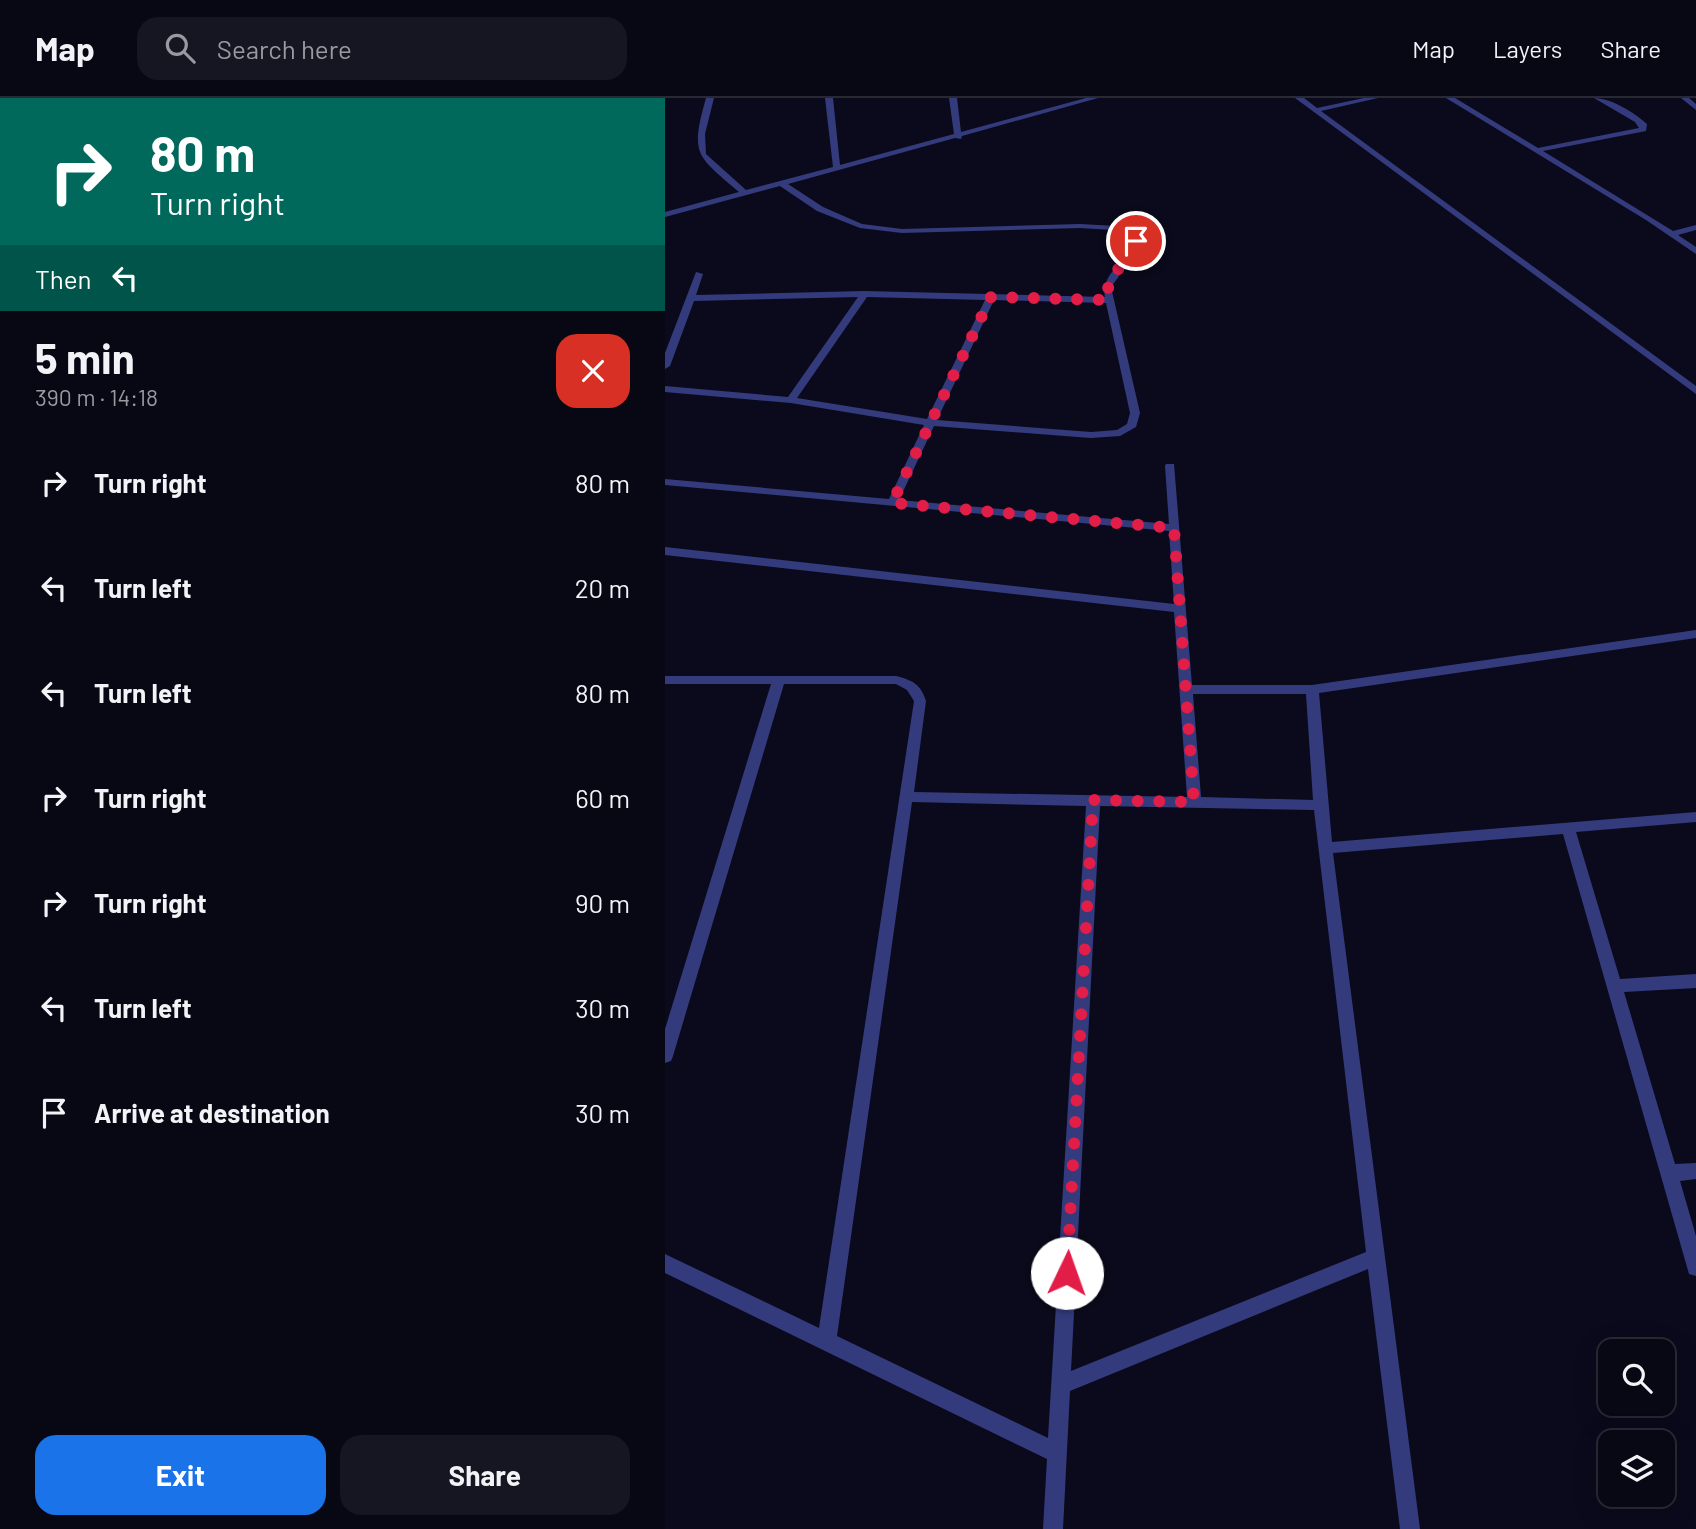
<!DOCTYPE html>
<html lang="en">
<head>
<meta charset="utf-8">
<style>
	body { margin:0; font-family:Barlow,sans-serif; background:#161622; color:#f1f3f6; height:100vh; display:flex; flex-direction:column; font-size:26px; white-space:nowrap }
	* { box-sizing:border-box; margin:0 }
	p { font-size:23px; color:#989aa0 }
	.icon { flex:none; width:38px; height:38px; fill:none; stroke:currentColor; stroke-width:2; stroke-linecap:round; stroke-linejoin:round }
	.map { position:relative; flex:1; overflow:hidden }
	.panel { display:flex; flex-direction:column; background:#080815; width:665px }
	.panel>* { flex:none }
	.guide { background:#00695c; color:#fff; overflow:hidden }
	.fabs { position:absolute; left:933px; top:1241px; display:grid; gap:14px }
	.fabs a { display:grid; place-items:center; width:77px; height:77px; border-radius:14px; background:#080815; box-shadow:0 7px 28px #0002,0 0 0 2px #292934; font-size:35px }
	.pin { position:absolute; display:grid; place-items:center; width:60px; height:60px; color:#fff; margin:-30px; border:4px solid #fff; border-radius:50%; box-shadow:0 2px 7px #0007 }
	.me { position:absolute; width:77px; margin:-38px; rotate:3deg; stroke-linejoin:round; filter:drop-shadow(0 0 5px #0008) }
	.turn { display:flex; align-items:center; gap:24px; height:147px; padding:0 35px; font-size:32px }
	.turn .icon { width:91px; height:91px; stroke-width:2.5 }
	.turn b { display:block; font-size:49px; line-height:60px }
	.then { display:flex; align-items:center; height:66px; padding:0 35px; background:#0003; gap:14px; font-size:26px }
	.round { display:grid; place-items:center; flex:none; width:74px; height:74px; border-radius:21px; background:#161622 }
	.overview { display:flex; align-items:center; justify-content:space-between; height:119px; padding:0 35px }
	h1 { font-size:42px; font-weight:700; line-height:52px }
	.primary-button { display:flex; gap:14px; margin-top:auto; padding:14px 35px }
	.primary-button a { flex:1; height:80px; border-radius:21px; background:#1a73e8; color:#fff; font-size:28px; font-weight:700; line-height:80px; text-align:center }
	.primary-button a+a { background:#161622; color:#f1f3f6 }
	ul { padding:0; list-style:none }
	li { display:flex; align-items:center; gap:21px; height:105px; padding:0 35px }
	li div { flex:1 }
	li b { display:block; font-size:26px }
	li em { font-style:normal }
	header { display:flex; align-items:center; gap:42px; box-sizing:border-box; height:98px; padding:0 35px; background:#080815; border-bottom:2px solid #292934 }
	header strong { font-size:33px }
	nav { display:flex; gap:38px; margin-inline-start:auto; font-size:24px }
	.search { width:490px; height:63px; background:#161622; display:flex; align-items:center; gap:18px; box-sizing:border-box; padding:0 24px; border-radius:21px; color:#989aa0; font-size:26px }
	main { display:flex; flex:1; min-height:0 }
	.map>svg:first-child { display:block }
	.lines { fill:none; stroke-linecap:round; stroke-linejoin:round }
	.street { fill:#343b7d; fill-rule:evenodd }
	.route { stroke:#e11d48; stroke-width:12; stroke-dasharray:0 21.6 }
</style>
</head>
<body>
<header>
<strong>Map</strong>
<div class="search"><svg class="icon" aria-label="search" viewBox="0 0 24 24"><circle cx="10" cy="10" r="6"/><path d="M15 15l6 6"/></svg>Search here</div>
<nav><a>Map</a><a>Layers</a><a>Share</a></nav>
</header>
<main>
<section class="panel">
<div class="guide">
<div class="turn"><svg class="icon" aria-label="right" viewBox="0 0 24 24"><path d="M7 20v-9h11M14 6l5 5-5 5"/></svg><div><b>80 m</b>Turn right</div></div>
<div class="then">Then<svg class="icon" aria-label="left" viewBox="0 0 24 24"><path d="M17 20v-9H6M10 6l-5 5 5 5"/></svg></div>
</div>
<div class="overview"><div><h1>5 min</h1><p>390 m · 14:18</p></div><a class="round" style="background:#d93025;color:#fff"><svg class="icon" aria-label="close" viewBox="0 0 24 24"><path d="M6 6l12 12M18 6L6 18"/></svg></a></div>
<ul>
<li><svg class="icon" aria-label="right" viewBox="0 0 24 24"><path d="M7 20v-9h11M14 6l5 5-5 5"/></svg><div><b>Turn right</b></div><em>80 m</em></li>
<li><svg class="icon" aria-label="left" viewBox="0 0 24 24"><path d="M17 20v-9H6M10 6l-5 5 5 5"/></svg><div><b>Turn left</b></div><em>20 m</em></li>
<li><svg class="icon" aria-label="left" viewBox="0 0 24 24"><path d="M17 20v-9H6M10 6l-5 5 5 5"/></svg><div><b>Turn left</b></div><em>80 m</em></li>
<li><svg class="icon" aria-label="right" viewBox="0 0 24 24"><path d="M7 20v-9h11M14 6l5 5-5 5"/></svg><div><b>Turn right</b></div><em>60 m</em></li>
<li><svg class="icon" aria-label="right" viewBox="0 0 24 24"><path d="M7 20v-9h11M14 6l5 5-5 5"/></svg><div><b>Turn right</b></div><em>90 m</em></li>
<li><svg class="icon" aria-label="left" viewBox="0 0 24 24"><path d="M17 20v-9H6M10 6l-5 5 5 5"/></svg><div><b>Turn left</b></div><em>30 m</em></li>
<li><svg class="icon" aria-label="arrive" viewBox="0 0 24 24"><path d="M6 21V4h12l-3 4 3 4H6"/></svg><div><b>Arrive at destination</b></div><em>30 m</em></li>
</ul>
<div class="primary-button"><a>Exit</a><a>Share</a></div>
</section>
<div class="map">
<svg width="1031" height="1431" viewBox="0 0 1031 1431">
	<rect width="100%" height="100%" fill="#0b0a1c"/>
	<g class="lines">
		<path class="street" d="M41 0H49L40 36 41 56 81 92 168 69 160 0H168L175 67 289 36 284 0H292L296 34 421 0H433L297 38 296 41 290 40 123 86 158 109 197 126 237 131 415 126 452 128 465 133 474 141 471 155 446 189 475 315 471 329 455 338 426 340 269 328 234 402 504 426 500 368 501 366H509L527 587H647L1031 532V540L654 595 667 744 1031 714V724L911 734 955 881 1031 876V890L959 894 1010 1066 1031 1065V1081L1015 1083 1031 1138V1178L1024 1176 1022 1169 898 736 668 755 755 1431H735L703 1171 405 1293 398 1431H378L382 1361 0 1175V1156L154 1230 249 603 242 592 231 586H119L8 958 6 963 0 965V931L106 586H0V578H231C247 582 256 586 261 603L249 694 522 699 509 514 0 457V449L509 506 504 433 0 387V381L224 401 259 327 126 305 0 294V288L123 299 193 199 29 203 5 268 0 271V255L31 174 38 176 31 197 199 193 440 199C435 176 462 165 467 144L459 137 448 132 415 130 237 135 195 130 152 113 115 88 0 119V114L74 94C31 57 25 57 41 0ZM202 199 320 202 262 321 132 300ZM329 202 441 205 465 315 462 326 452 332 426 334 272 322ZM528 596H641L648 702 536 699ZM247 704 421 708 383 1340 172 1238ZM435 708 649 712 701 1154 406 1273Z
			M630 0H639L652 10 699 0H713L656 13 1031 288V296Z
			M781 0H790L873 50 974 30 970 24 929 0C946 0 970 15 982 26L981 33 878 53 1008 133 1031 127V132L1013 137 1031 149V156L981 122Z
			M1016 0H1024L1031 6V12Z"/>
	</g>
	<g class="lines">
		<path class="route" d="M402 1175 428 702 529 704 509 430 227 405 326 199 443 202C439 169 469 168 471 143"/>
	</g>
</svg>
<div class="fabs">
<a><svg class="icon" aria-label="search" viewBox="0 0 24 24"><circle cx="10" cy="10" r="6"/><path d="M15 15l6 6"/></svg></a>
<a><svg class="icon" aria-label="layers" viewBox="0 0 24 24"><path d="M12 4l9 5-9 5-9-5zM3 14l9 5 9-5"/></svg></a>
</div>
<div class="pin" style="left:471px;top:143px;background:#d93025"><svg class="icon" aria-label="arrive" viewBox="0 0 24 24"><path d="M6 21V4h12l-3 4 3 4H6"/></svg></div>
<svg class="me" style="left:402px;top:1175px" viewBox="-20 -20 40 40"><circle r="19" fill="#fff"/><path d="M0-13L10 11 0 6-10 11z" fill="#e11d48"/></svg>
</div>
</main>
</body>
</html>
